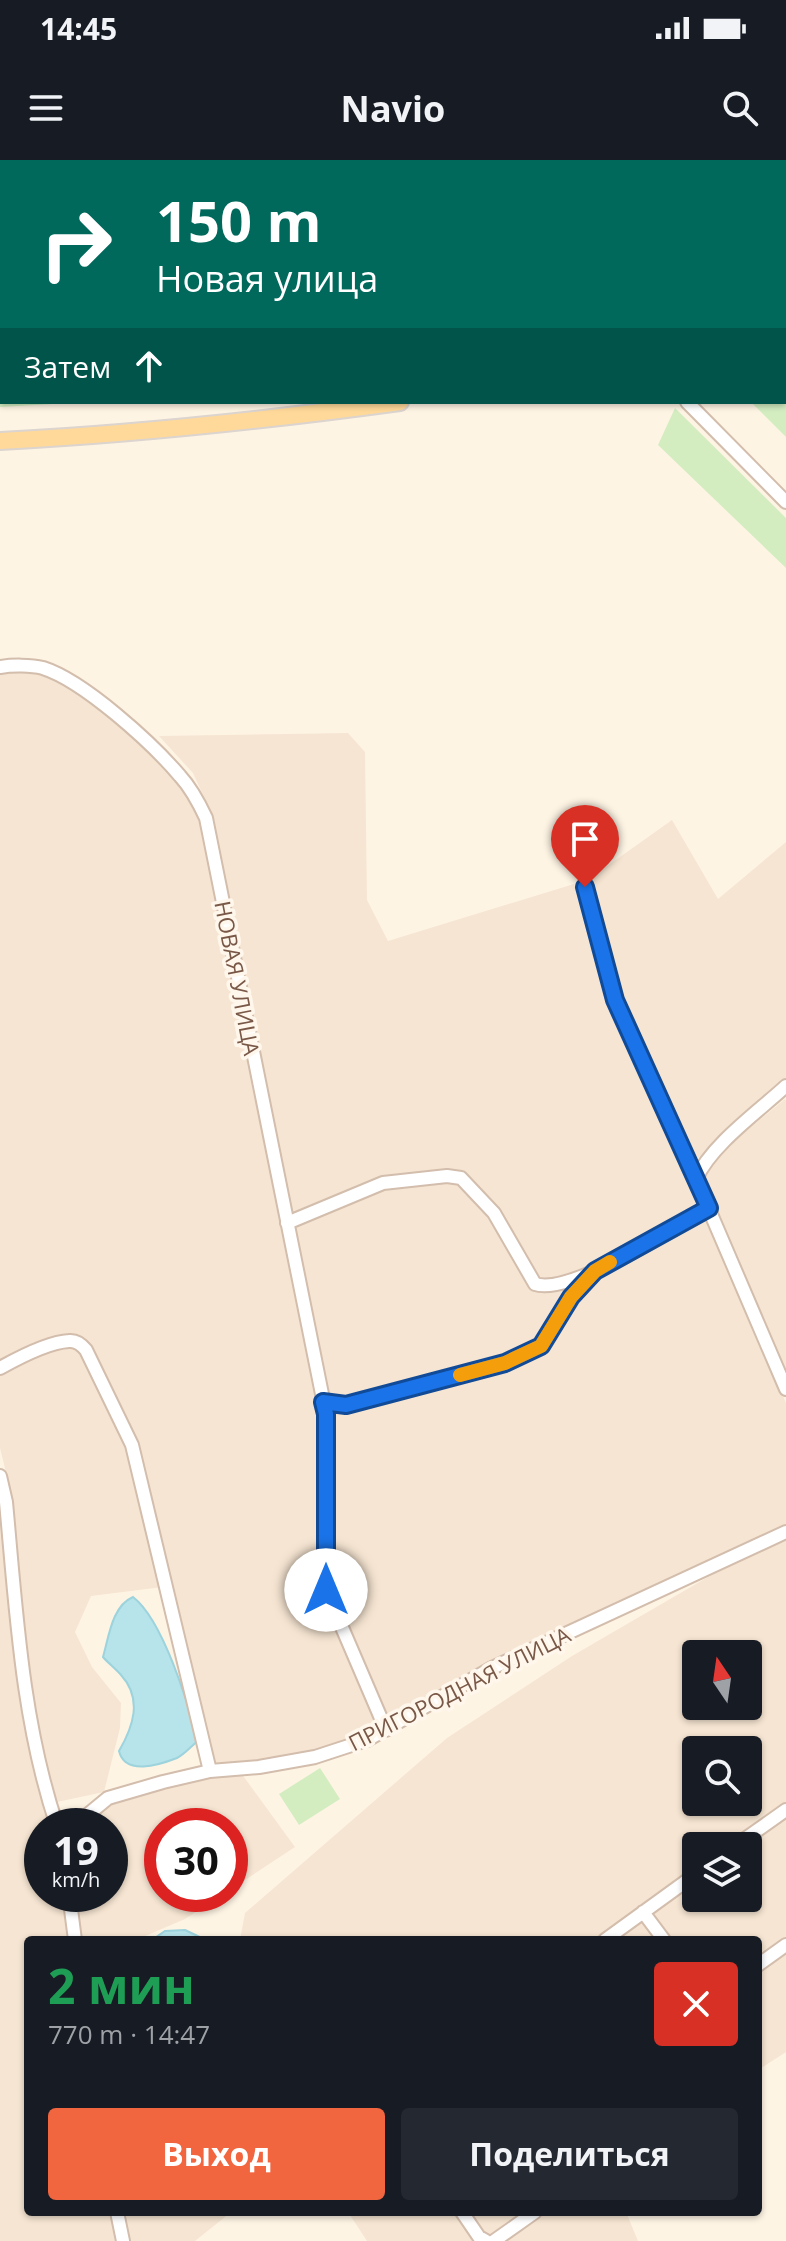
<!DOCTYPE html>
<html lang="ru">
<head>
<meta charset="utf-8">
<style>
	body { margin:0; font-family:"Open Sans",sans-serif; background:#242831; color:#f1f3f6; height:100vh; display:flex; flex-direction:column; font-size:30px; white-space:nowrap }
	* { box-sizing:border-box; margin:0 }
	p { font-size:26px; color:#9ea1a6 }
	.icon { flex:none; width:44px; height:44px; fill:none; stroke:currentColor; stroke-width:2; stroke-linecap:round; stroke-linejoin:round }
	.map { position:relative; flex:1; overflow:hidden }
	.sheet { position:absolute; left:24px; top:1776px; width:738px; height:280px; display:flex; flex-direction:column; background:#171b24; border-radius:8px; box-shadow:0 2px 6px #0004 }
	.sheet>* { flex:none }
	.banner { position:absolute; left:0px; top:0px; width:786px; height:244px; box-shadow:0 2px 6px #0004; background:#00695c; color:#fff; overflow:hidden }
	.needle { width:52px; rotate:347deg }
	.tools { position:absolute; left:682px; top:1480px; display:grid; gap:16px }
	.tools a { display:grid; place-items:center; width:80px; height:80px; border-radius:8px; background:#171b24; box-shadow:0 2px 6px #0004; font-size:40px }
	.speed { position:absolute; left:24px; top:1648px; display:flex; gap:16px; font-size:40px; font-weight:700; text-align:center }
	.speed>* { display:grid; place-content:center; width:104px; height:104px; border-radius:50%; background:#171b24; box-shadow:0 2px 6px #0004; line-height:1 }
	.speed small { font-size:20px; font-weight:400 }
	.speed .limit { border:12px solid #d22; background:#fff; color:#111 }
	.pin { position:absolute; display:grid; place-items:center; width:68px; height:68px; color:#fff; margin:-82px -34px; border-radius:50% 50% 50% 0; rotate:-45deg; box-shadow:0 0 8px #0007 }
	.pin .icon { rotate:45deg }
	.me { position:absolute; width:88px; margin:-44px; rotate:0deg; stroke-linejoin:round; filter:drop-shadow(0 0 6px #0008) }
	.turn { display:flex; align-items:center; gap:28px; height:168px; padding:0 24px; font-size:36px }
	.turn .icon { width:104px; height:104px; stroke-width:2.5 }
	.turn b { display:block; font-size:56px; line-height:68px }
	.then { display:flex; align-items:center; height:76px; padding:0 24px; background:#0003; gap:16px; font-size:30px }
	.round { display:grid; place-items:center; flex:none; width:84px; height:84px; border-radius:8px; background:#242831 }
	.headline { display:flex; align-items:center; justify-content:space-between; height:136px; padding:0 24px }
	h1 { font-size:48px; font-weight:700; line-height:60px; color:#1e9e55 }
	.button { display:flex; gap:16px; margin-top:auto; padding:16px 24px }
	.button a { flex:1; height:92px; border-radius:8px; background:#f2663f; color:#fff; font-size:32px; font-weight:700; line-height:92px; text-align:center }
	.button a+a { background:#242831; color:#f1f3f6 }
	.status { display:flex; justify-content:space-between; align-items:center; height:56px; padding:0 40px; background:#171b24; direction:ltr }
	.status svg { height:22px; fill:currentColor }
	header { display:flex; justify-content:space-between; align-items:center; height:104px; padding:0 24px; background:#171b24; font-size:36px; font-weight:700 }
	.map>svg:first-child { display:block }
	.residential { fill:#f6e5d2; fill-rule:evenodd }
	.green { fill:#d3edc1 }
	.water { fill:#b7e3ea; stroke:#9cd3dc; stroke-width:2 }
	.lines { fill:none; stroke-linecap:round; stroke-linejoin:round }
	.minor-casing { stroke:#d3bdac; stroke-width:16 }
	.major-casing { stroke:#dcd4cf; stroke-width:20 }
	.minor { stroke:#fff; stroke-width:12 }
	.major { stroke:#ffd99a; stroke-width:16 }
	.route-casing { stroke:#114b97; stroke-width:20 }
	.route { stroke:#1a73e8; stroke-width:14 }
	.slow { stroke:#f59e0b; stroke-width:14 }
	.labels { text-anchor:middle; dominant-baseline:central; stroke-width:7; stroke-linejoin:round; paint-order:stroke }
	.street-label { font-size:22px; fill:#795847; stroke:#fff7ec }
</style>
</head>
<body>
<div class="status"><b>14:45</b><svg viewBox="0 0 49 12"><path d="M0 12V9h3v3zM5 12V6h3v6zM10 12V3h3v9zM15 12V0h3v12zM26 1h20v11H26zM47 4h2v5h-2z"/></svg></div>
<header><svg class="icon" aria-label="menu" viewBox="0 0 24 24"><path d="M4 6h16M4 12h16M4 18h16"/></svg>Navio<svg class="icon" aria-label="search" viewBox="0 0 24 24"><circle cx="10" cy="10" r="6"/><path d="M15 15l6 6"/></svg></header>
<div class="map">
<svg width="786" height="2081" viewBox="0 0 786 2081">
	<rect width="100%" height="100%" fill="#fef4e4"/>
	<path class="residential" d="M0 511H41L69 525 109 556 175 618 201 658 320 1254 322 1430 382 1565 370 1573 316 1593 258 1603 218 1606 211 1601 135 1283 81 1181 0 1204Z
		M348 573 365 592 367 740 388 781 574 724 612 847 690 1014 786 1243V1367L387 1564 330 1430V1251L212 655 193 613 159 576Z
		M672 660 718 739 786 682V919L697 999 690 994 621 839 589 719Z
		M785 939 786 940V1215L702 1021 704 1010 728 986Z
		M70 1185 78 1186 129 1285 163 1427 91 1436 75 1472 92 1507 121 1543 120 1568 104 1632 57 1642 52 1637 28 1515 13 1341 0 1288V1211L26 1196Z
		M0 1339 17 1515 50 1666H42V1734H62L68 1771 69 1780H28V2052H113L119 2081H0Z
		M786 1380V1646L730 1686H696V1711L600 1780H240L245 1753 447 1578 572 1496 720 1410ZM696 1494H748V1546H696ZM696 1590H748V1642H696Z
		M241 1613 295 1687 230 1730V1666H162V1734H223L185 1759 143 1777V1780H80L74 1734H110V1666H80L110 1642 212 1614Z
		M786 1655V1778L758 1798V1780H671L650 1753 696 1720V1738H748V1686H743Z
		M643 1758 659 1780H613Z
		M786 1789V1892L758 1910V1810Z
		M122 2052H230V2053L195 2081H129Z
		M348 2052H457L480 2081H367Z
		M467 2052H529L490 2079Z
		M540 2052H626L638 2081H499Z"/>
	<path class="green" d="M103 0H410L412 2H101Z
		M475 0H730L477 2Z
		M753 0H786V104L784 2H752Z
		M2 92V242H88L0 247Z
		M784 212H786V277L751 242H784Z
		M675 248 786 358V408L658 285Z
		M320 1608 340 1639 299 1665 279 1634Z"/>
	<path class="water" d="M133 1437C163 1460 188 1543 198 1581 191 1586 185 1594 177 1598 159 1605 125 1616 119 1591 133 1567 143 1539 121 1515 115 1508 108 1503 103 1497 109 1476 112 1446 133 1437Z
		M185 1770 206 1780H152L165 1771Z"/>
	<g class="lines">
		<g class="minor-casing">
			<path id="minor" d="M445 0 447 2
				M742 2 743 0
				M687 242 786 342
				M0 507C12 505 31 505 43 508 84 521 152 583 180 616 192 629 199 643 206 658L326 1254V1430L386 1570
				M585 727 615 840 696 1019 786 1229
				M696 1019C711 985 759 951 786 926
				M287 1063 383 1023 447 1016 461 1018 494 1053 535 1124C570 1136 674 1068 709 1048
				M0 1208C18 1198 48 1182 69 1181 77 1180 82 1185 86 1190L132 1285 210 1611
				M323 1242 346 1245 505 1203 541 1186 571 1137 591 1116
				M0 1316 6 1342C16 1450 22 1562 57 1666
				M74 1666 108 1638 163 1622 210 1611 259 1607 315 1597 367 1580 492 1508 786 1372
				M735 1686 786 1650
				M69 1734 75 1780
				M643 1752 664 1780
				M605 1780 696 1714
				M758 1805 786 1785
				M117 2052 123 2081
				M462 2052 479 2077 486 2081
				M494 2081 535 2052"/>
		</g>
		<g class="major-casing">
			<path id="major" d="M784 161 786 160
				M0 281C134 274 267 260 400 242"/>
		</g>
		<use href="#minor" class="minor"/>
		<use href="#major" class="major"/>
	</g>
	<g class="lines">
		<g class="route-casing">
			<path id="route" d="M326 1430V1254L323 1242 346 1245 505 1203 541 1186 571 1137 595 1111 709 1048 615 840 585 727"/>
		</g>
		<use href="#route" class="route"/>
		<path class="slow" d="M460 1215 505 1203 541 1186 571 1137 595 1111 610 1102"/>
	</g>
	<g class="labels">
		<g class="street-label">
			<text transform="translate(238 818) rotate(79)">НОВАЯ УЛИЦА</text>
			<text transform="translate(459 1528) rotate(-27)">ПРИГОРОДНАЯ УЛИЦА</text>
		</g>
	</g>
</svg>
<div class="tools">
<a><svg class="needle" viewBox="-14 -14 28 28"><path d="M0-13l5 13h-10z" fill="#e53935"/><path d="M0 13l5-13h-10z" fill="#9ea1a6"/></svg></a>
<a><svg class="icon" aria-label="search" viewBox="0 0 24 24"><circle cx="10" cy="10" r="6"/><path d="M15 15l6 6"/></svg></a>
<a><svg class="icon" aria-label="layers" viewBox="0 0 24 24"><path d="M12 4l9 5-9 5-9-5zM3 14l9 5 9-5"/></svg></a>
</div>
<div class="speed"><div>19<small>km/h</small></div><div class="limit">30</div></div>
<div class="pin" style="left:585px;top:727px;background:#d93025"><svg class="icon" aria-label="arrive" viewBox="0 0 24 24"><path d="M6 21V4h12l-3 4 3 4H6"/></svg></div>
<svg class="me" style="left:326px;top:1430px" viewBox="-20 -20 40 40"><circle r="19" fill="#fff"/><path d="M0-13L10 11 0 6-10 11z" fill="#1a73e8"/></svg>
<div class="banner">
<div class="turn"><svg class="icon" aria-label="right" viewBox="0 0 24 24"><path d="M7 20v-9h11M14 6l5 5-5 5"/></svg><div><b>150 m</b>Новая улица</div></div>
<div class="then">Затем<svg class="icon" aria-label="ahead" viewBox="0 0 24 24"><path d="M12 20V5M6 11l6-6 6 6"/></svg></div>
</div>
<section class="sheet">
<div class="headline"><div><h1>2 мин</h1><p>770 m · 14:47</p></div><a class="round" style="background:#d93025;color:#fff"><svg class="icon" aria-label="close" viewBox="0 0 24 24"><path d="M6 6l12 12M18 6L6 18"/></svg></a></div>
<div class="button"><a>Выход</a><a>Поделиться</a></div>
</section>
</div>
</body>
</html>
